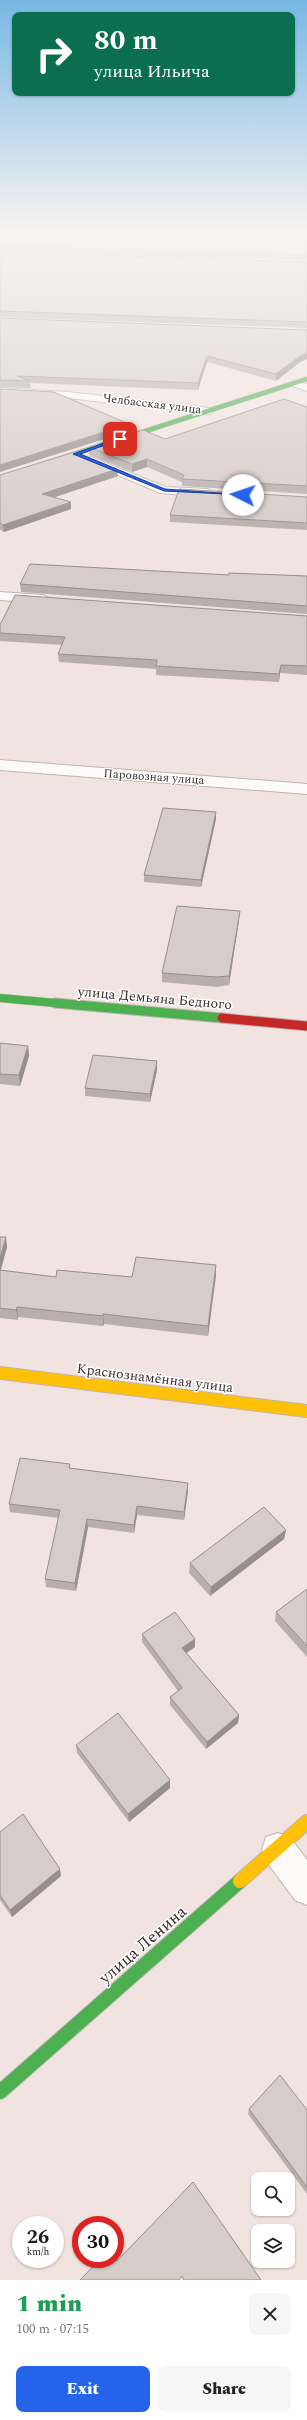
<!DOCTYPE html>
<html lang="en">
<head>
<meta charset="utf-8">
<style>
	body { margin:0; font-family:Spectral,serif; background:#f6f6f6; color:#202124; height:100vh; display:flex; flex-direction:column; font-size:15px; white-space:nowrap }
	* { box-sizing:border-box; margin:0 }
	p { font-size:13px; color:#757577 }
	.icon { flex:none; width:22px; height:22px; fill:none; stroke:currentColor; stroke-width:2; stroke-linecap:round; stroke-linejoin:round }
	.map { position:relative; height:2280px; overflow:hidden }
	.panel { display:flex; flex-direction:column; background:#fff; flex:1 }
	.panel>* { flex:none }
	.guide { position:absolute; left:12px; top:12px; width:283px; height:84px; border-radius:8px; box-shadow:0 1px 3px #0004; background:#0b6e4f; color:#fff; overflow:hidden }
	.buttons { position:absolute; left:251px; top:2172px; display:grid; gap:8px }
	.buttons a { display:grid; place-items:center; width:44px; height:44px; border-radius:8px; background:#fff; box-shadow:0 1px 3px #0004; font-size:20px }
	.speed { position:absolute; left:12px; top:2216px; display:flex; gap:8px; font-size:20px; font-weight:700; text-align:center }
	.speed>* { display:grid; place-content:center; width:52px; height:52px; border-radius:50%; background:#fff; box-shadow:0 1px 3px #0004; line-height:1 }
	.speed small { font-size:10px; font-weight:400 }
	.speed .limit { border:6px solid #d22; background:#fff; color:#111 }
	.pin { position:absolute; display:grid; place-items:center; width:34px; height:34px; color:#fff; margin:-17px; border-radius:8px; box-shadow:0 2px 6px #0006 }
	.me { position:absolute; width:44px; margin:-22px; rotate:274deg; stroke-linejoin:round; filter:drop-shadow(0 0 3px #0008) }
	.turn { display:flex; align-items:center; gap:14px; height:84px; padding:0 16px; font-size:18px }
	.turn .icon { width:52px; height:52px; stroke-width:2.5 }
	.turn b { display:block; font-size:28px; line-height:34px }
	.round { display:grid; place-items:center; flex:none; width:42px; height:42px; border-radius:8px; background:#f6f6f6 }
	.headline { display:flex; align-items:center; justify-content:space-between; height:68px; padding:0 16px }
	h1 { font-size:24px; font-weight:800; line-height:30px; color:#1e9e55 }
	.action { display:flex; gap:8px; margin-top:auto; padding:8px 16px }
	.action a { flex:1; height:46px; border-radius:8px; background:#2563eb; color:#fff; font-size:16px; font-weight:800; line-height:46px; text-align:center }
	.action a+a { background:#f6f6f6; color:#202124 }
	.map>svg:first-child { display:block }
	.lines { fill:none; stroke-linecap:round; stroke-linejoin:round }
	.street-casing { stroke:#beb4b1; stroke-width:2 }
	.fast-far3-casing { stroke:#beb4b1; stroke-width:5.5 }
	.fast-far2-casing { stroke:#beb4b1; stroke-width:9 }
	.fast-far1-casing { stroke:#beb4b1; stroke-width:11 }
	.fast-casing { stroke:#beb4b1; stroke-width:16 }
	.slow-far1-casing { stroke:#beb4b1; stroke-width:14 }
	.slow-casing { stroke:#beb4b1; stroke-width:16 }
	.jam-casing { stroke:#beb4b1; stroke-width:11 }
	.street { fill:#fdfbfa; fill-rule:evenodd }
	.fast-far3 { stroke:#4caf50; stroke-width:4.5 }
	.fast-far2 { stroke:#4caf50; stroke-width:8 }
	.fast-far1 { stroke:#4caf50; stroke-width:9 }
	.fast { stroke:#4caf50; stroke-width:14 }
	.slow-far1 { stroke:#ffc107; stroke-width:12 }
	.slow { stroke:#ffc107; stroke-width:14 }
	.jam { stroke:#c62828; stroke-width:9 }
	.wall { fill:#b8afad }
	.shaded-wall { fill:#968f8d }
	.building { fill:#d6ccc9; stroke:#968f8d }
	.route { fill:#2563eb; stroke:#184099 }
	.labels { text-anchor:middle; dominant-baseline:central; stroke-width:3; stroke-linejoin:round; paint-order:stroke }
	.far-street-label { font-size:12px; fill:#372e2b; stroke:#fff }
	.street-label { font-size:14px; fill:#372e2b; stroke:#fff }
	.near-street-label { font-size:17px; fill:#372e2b; stroke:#fff }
</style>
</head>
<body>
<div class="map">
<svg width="307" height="2280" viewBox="0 0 307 2280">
	<rect width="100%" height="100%" fill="#f1e4e0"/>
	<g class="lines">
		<g class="street-casing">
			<path id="street" d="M294 380 307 384V391L290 385 289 383Z
				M0 388 68 392 209 408 214 411 209 414 68 398 0 394Z
				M91 457 166 487 208 489 214 493 208 497 160 493 87 462V458Z
				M0 592 43 595 50 599 43 603 0 600Z
				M0 760 307 784V794L0 770Z
				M278 1833 290 1837 307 1860V1905L295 1900 266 1861 262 1849 266 1837Z"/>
		</g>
		<g class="fast-far3-casing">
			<path id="fast-far3" d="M0 478 307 379"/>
		</g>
		<g class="fast-far2-casing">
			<path id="fast-far2" d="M0 998 66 1004"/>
		</g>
		<g class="fast-far1-casing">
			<path id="fast-far1" d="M55 1003 222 1018"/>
		</g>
		<g class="fast-casing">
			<path id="fast" d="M0 2092 240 1881"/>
		</g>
		<g class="slow-far1-casing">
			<path id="slow-far1" d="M0 1373 307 1411"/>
		</g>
		<g class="slow-casing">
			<path id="slow" d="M240 1881 307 1822"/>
		</g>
		<g class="jam-casing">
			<path id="jam" d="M222 1018 307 1026"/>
		</g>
		<use href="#street" class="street"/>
		<use href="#fast-far3" class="fast-far3"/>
		<use href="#fast-far2" class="fast-far2"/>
		<use href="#fast-far1" class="fast-far1"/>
		<use href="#fast" class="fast"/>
		<use href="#slow-far1" class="slow-far1"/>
		<use href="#slow" class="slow"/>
		<use href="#jam" class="jam"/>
	</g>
	<path class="wall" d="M0 230H307V260L0 252Z
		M0 252 307 262V328L0 317Z
		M0 318 307 330V359L300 362 276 381 207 362 198 390 30 383 31 388 0 387Z
		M307 407V494L182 486V482L147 467 132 472 89 455V447L165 439Z
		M0 475 118 476 55 497 71 502V509L4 532 0 530Z
		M307 497V530L170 522V515Z
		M229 575 307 576V614L21 592 20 584Z
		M307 616V675L280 673 279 682 156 675V669L59 662 58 654 62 645 0 641V625Z
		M216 812V819L201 887 144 882V875Z
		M239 920 229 985 217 987 162 982V973Z
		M0 1043 28 1046 29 1056 20 1086 0 1084Z
		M157 1070 150 1102 85 1096V1088Z
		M0 1237 7 1247 1 1270 56 1277H132L216 1275 208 1336 104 1324 103 1326 18 1317V1320L0 1318Z
		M70 1468 188 1483V1491L184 1520 137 1515 134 1533 88 1527 76 1591 46 1587 45 1579 59 1518 10 1512 9 1504Z
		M286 1530 284 1539 210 1596 189 1573 190 1563Z
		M307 1589V1657L275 1621 276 1612Z
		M142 1634 195 1639V1647L186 1653 239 1715 238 1723 206 1749 170 1705V1697L178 1691 142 1642Z
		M76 1745 170 1780V1788L129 1822 77 1753Z
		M0 1832 61 1876 12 1917 0 1900Z
		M249 2109 307 2110V2194L248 2114Z"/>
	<path class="shaded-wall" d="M307 353V359L300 362 276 381V374L300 356Z
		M207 356V362L198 390V383Z
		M129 424 130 431 0 472V465Z
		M147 459V467L132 472V464Z
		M117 469 118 476 43 501 42 494Z
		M71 502V509L4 532 3 525Z
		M281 665 280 673 279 682V674Z
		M216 812V819L201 887V880Z
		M240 911 239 920 229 985V976Z
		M28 1046 29 1056 20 1086 19 1075Z
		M157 1061V1070L150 1102V1094Z
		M6 1237 7 1247 0 1272V1258Z
		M216 1265V1275L208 1336V1326Z
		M17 1307 18 1317V1320L16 1310Z
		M103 1314 104 1324 103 1326Z
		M188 1483V1491L184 1520V1512Z
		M137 1506V1515L134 1533V1525Z
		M87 1519 88 1527 76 1591 75 1583Z
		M286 1530 284 1539 210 1596 211 1587Z
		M195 1639V1647L182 1656V1648Z
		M239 1715 238 1723 206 1749 207 1742Z
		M170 1780V1788L129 1822 128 1814Z
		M60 1869 61 1876 12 1917 10 1910Z"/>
	<path class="building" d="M0 230H307V255L0 246Z
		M0 252 307 262V322L0 311Z
		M0 318 307 330V353L300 356 276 374 207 356 198 383 17 376 30 381 0 380Z
		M0 389 54 392 129 424 0 465Z
		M284 399 307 407V486L182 479 184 475 147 459 132 464 89 447 143 430 165 439Z
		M75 452 117 469 42 494 71 502 3 525 0 523V475Z
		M179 489 307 497V523L170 515Z
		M30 564 229 575V573L307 576V606L20 584Z
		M15 595 307 616V666L281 665 279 674 156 666 157 660 58 654 65 637 0 633V625Z
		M163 808 216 812 201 880 144 875Z
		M177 906 240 911 229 976 217 977 162 973Z
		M0 1043 28 1046 19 1075 0 1074Z
		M93 1055 157 1061 150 1094 85 1088Z
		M0 1237H6L0 1258Z
		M136 1257 216 1265 208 1326 103 1314V1316L17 1307 16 1310 0 1308V1270L56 1277 57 1270 132 1277Z
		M20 1458 70 1464 69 1468 188 1483 184 1512 137 1506 134 1525 87 1519 75 1583 45 1579 60 1510 9 1504Z
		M264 1507 286 1530 211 1587 190 1563Z
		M307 1589V1646L276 1612Z
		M175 1612 195 1639 182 1648 239 1715 207 1742 170 1697 182 1688 142 1634Z
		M118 1713 170 1780 128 1814 76 1745Z
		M23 1814 60 1869 10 1910 0 1895V1832Z
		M280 2075 307 2110V2187L249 2109Z
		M193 2182 261 2280H184L182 2276 179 2280H80L100 2259H115V2257L117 2261Z"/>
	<linearGradient id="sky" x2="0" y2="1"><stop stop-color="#77b8e4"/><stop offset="0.42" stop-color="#f9f3f1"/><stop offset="1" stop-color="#f9f3f1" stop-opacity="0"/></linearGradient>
	<rect width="307" height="549" fill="url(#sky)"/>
	<path class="route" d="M118 438 122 439 80 454 165 489 246 495 164 491 73 454Z"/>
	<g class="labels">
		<g class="far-street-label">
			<text transform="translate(152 404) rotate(7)">Челбасская улица</text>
			<text transform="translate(154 777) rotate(4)">Паровозная улица</text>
		</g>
		<g class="street-label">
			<text transform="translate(155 998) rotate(5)">улица Демьяна Бедного</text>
			<text transform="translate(155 1378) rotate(7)">Краснознамённая улица</text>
		</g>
		<g class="near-street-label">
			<text transform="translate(143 1945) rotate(-41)">улица Ленина</text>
		</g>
	</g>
</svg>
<div class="buttons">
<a><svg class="icon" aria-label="search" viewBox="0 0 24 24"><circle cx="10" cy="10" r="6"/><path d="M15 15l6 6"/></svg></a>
<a><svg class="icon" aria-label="layers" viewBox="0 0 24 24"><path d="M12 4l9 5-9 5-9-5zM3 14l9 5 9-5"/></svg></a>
</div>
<div class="speed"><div>26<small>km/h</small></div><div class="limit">30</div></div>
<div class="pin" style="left:120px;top:439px;background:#d93025"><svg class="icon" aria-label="arrive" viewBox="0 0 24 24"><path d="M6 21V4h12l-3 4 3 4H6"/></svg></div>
<svg class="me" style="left:243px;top:495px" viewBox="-20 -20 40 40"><circle r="19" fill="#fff"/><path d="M0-13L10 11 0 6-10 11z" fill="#2563eb"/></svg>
<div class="guide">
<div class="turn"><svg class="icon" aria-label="right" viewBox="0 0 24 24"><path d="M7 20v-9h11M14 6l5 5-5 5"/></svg><div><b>80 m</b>улица Ильича</div></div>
</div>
</div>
<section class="panel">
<div class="headline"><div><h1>1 min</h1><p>100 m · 07:15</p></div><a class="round"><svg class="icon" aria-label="close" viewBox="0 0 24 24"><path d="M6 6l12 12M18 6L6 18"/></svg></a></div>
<div class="action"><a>Exit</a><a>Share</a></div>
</section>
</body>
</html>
